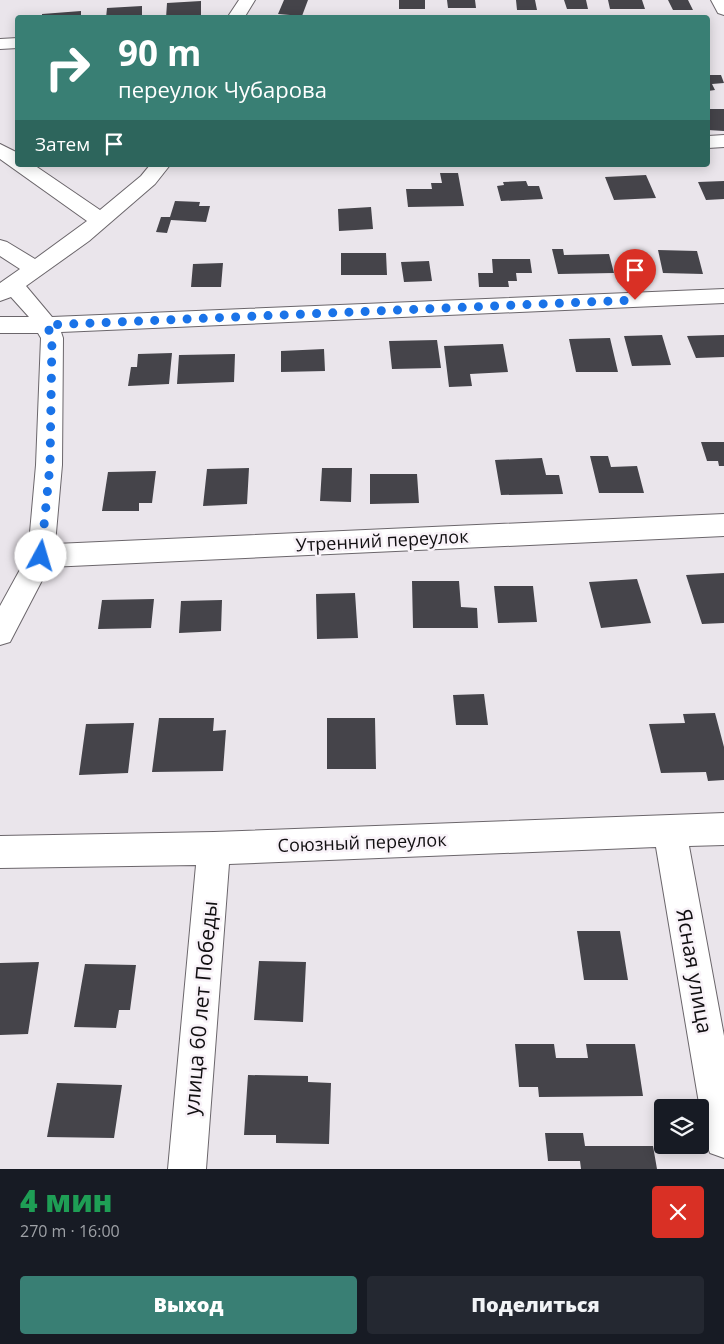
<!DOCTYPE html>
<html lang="ru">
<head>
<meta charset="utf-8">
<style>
	body { margin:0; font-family:"Open Sans",sans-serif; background:#242831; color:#f1f3f6; height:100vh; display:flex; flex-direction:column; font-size:19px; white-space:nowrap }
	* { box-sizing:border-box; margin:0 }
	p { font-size:16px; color:#9ea1a6 }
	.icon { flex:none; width:28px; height:28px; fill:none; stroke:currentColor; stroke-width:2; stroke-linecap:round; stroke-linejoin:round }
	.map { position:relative; height:1169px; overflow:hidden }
	.drawer { display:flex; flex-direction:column; background:#171b24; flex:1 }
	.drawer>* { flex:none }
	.guide { position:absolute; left:15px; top:15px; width:695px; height:152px; border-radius:5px; box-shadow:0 2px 12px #0003; background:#397f74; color:#fff; overflow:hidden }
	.controls { position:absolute; left:654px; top:1099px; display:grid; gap:10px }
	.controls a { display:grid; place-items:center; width:55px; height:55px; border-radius:5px; background:#171b24; box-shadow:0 2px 12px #0003; font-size:25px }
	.pin { position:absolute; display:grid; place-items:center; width:42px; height:42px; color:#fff; margin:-51px -21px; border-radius:50% 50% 50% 0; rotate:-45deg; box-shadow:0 0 5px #0007 }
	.pin .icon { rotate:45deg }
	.me { position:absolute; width:55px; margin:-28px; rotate:6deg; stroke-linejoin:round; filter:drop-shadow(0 0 4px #0008) }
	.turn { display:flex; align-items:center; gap:18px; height:105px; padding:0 20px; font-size:22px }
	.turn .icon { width:65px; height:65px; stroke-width:2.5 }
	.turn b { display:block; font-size:35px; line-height:42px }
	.then { display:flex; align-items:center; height:48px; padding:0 20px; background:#0003; gap:10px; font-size:19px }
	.round { display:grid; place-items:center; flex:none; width:52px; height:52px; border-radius:5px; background:#242831 }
	.summary { display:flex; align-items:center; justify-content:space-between; height:85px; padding:0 20px }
	h1 { font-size:30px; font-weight:800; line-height:38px; color:#1e9e55 }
	.button { display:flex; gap:10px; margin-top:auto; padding:10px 20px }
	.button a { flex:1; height:58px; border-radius:5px; background:#397f74; color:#fff; font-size:20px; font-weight:800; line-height:58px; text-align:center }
	.button a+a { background:#242831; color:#f1f3f6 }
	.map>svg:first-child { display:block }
	.building { fill:#45444a }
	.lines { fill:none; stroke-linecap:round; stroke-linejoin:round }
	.minor-casing { stroke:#6b666b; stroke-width:2 }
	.minor { fill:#fff; fill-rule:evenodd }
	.route { stroke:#1a73e8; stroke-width:9; stroke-dasharray:0 16.2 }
	.labels { text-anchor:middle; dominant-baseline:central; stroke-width:5; stroke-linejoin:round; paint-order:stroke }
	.street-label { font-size:18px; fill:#110f11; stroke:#f8f2f8 }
	.near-street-label { font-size:21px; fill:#110f11; stroke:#f8f2f8 }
</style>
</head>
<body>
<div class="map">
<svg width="724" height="1169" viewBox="0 0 724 1169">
	<rect width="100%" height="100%" fill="#eae5eb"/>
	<path class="building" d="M284 0H308L302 16 278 14Z
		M399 0H425V9H399Z
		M447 0H475L476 8H448Z
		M516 0H535L537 10H517Z
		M564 0H586L588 9H567Z
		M608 0H642L645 9H610Z
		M668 0H688L693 10H673Z
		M201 1V18H166L167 3Z
		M142 6V18H106L107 8Z
		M81 11V18H42V14Z
		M708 75H721L724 83 712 84 715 90 708 91Z
		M708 109H724V131L708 130Z
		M440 173H458L464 206 408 207 406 189H432L431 183H442Z
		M646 175 656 198 614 200 605 177Z
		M526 181 528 186H539L543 199 501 201 497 186 504 185 503 182Z
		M724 181V199L706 200 698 182Z
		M175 201 200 202 199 206H210L206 222 171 220 167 233 156 232 161 217H170Z
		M371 207 373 229 339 231 338 209Z
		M552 249H563L564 255 609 254 614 273 558 274Z
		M658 250 697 251 703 274 663 273Z
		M341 253H386L387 275H341Z
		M492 259H530L532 273H516L517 281H508L509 287H479L478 273H493Z
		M429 261 432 281 404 282 401 262Z
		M223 263 221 287H191L193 264Z
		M662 335 671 365 632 366 624 336Z
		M724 335V357L696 358 687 336Z
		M610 338 618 372H576L569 339Z
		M437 340 441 368 392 369 389 341Z
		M503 344 508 372 470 374 472 386 449 387 444 346Z
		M324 349 325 371 281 372V351Z
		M172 353 169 384 128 386 131 367H137L138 354Z
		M235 354 234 382 177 384 179 355Z
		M701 442H724V466H719L718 461H707Z
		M590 456H608L611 467 637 466 644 493H599Z
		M542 458 546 475H559L563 494 501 495 495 460Z
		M249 468 247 504 203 506 207 469Z
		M322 468H352L351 502 320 501Z
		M156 471 152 503H139V511H102L108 472Z
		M370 474H417L419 503 370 504Z
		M724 573V623L702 624 686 575Z
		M637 579 651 623 601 628 589 582Z
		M412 581H459L461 607 477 608 478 628H413Z
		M494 586H533L537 622 498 623Z
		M355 593 358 638 317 639 316 594Z
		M154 599 151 628 98 629 102 600Z
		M222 600 221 631 179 633 181 601Z
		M484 694 488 725H456L453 695Z
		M715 713 724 747V780L708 781 706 772 661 773 649 724 685 723 683 714Z
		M159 718H214L213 731 226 730 223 771 152 772Z
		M327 718H375L376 769H327Z
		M134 723 128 773 79 775 86 724Z
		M577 931H620L628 980H584Z
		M259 961 306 962 303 1022 254 1020Z
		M39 962 28 1034 0 1035V963Z
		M85 964 136 965 130 1010H119L116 1028 74 1027Z
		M515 1044H554L556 1058H588L586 1044H635L643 1096 539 1097 538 1087H519Z
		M248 1075 308 1076V1082L331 1083 329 1144 276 1143V1135H244Z
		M57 1083 122 1085 114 1138 47 1137Z
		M545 1133H583L585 1146H653L657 1169H581L580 1161H548Z"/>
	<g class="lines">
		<g class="minor-casing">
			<path id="minor" d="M239 0H255L244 18H227Z
				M711 0H724V15L718 13Z
				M18 38V48L0 49V39Z
				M724 135V147L708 148V136Z
				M0 144 18 153V165H34L100 210 141 176 150 165H170L155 184 89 241 26 286 52 317 724 289V303L61 332 63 338 62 465 55 544 724 514V536L49 567 10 642 0 645V606L28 555 36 465 41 338 38 333H0V317H29L11 297 0 301V283L20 269 0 256V240L7 242 35 259 87 221 0 159Z
				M724 813V845L689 846 724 1036V1158L710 1153 705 1139 656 847 229 864 206 1169H168L196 865 0 868V836L214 832Z"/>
		</g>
		<use href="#minor" class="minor"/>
	</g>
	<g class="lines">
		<path class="route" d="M41 556 50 465 52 338 47 325 635 300"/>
	</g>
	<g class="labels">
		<g class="street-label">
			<text transform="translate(382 540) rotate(-3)">Утренний переулок</text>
			<text transform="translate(362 842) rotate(-2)">Союзный переулок</text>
		</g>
		<g class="near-street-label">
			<text transform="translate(695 971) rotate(80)">Ясная улица</text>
			<text transform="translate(200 1008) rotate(-85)">улица 60 лет Победы</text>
		</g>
	</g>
</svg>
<div class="controls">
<a><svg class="icon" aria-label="layers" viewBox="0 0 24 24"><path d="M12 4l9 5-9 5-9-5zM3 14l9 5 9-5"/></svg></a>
</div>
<div class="pin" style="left:635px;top:300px;background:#d93025"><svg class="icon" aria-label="arrive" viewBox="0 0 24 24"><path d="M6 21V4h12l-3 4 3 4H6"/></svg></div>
<svg class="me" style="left:41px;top:556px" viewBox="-20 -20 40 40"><circle r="19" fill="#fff"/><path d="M0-13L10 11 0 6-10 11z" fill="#1a73e8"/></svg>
<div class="guide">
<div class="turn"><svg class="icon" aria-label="right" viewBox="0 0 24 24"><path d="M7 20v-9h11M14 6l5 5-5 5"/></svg><div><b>90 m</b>переулок Чубарова</div></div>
<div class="then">Затем<svg class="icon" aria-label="arrive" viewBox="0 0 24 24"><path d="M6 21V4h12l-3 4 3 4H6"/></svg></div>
</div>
</div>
<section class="drawer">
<div class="summary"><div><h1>4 мин</h1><p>270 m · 16:00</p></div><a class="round" style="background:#d93025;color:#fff"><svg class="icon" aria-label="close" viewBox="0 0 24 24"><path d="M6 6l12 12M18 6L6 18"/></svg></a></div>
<div class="button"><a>Выход</a><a>Поделиться</a></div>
</section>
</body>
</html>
